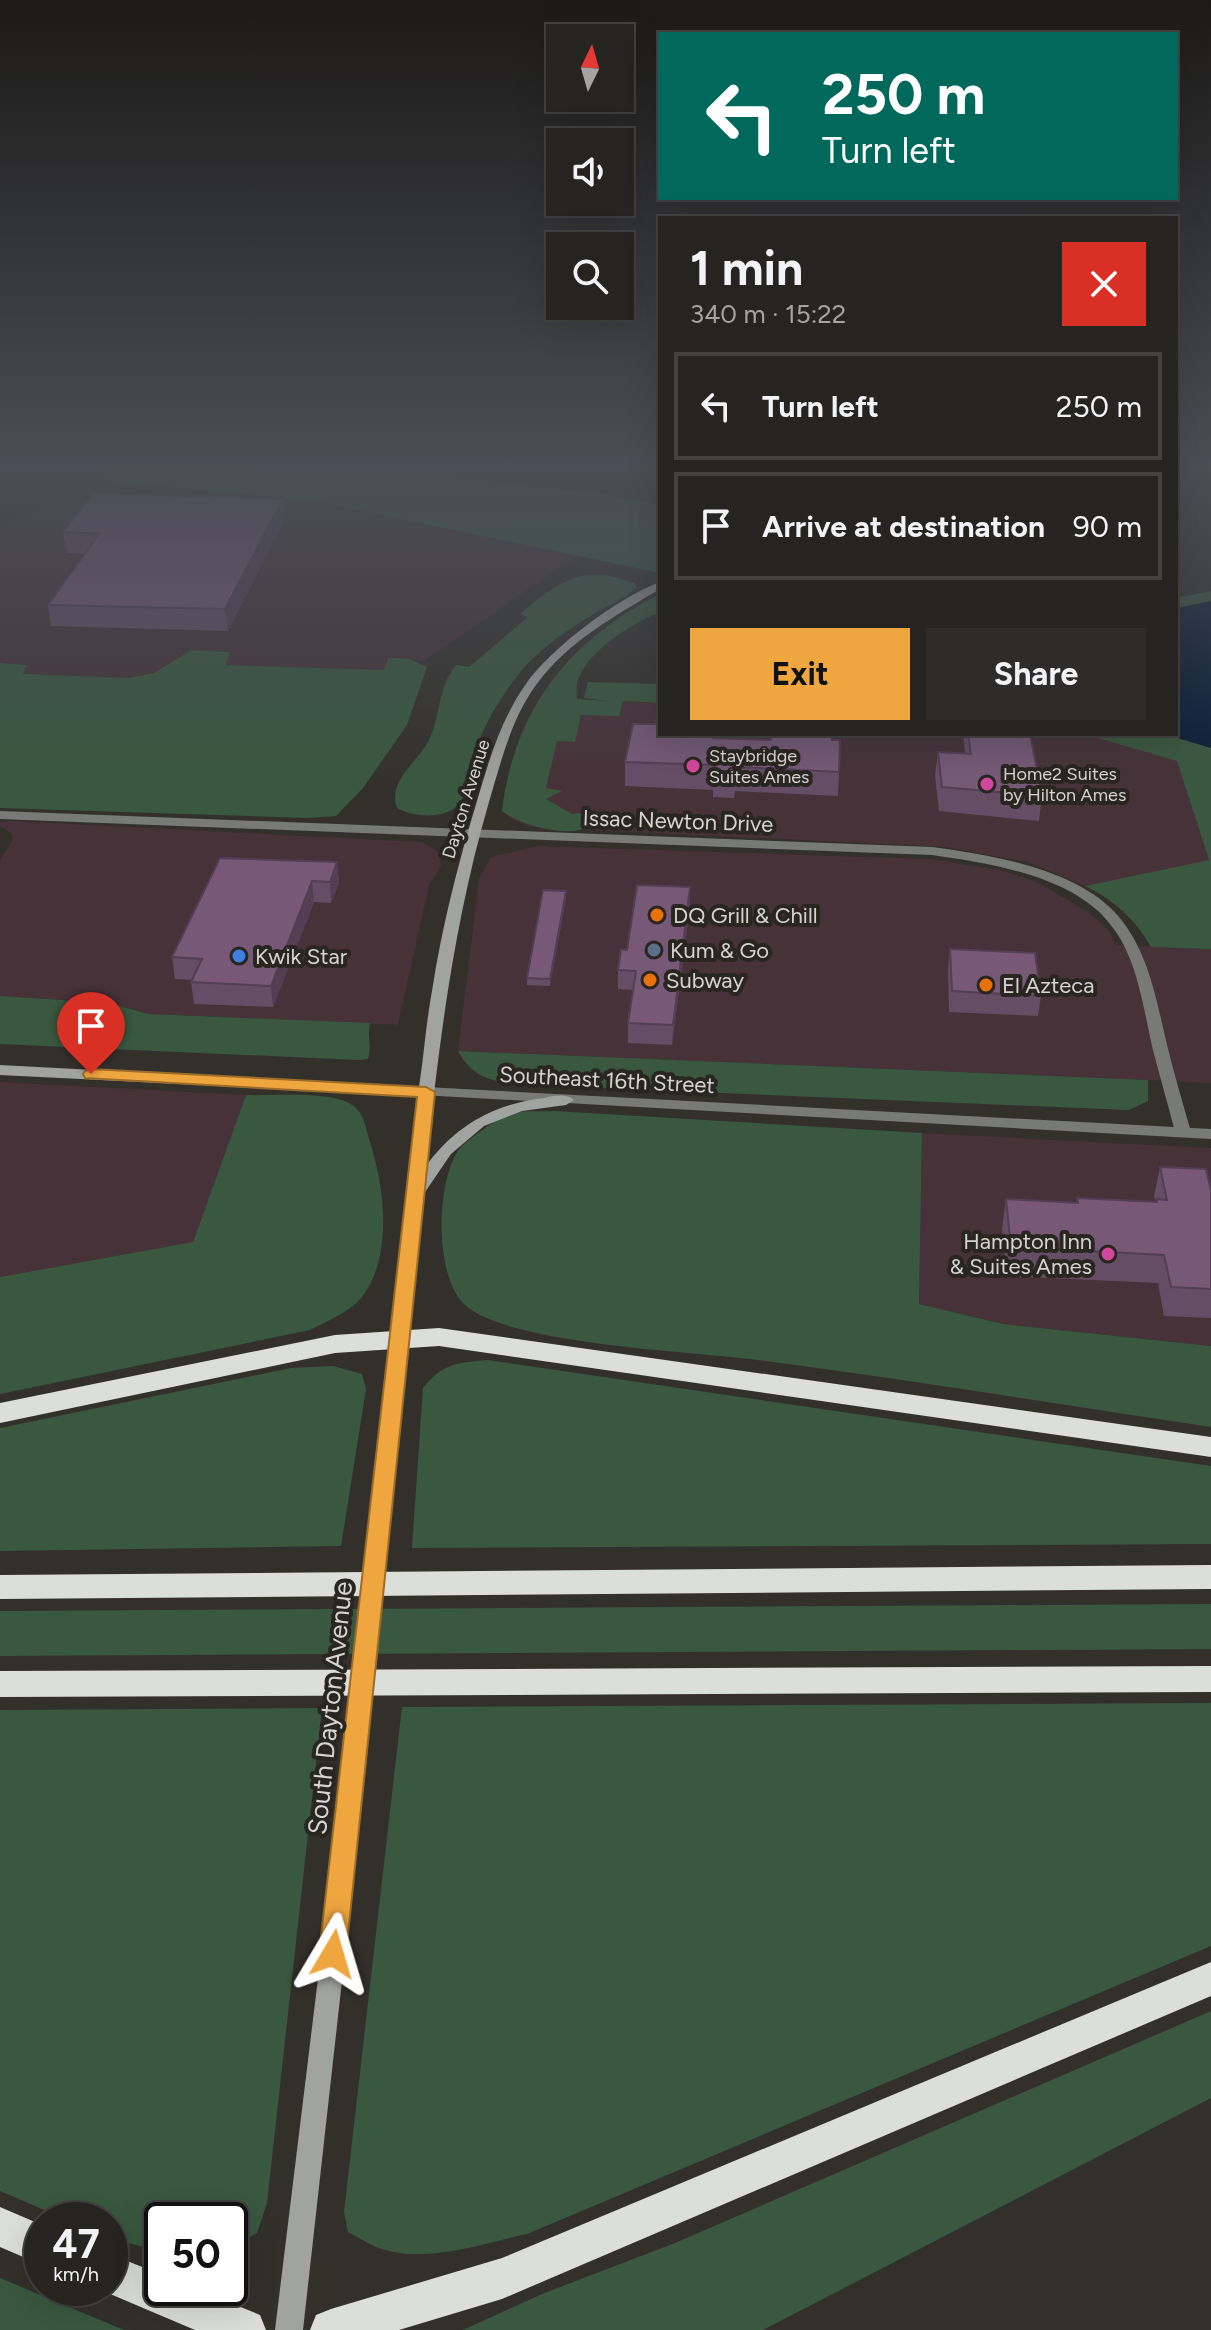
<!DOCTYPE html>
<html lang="en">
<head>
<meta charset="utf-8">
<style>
	body { margin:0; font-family:Figtree,sans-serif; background:#2e2c2a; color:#f1f3f6; height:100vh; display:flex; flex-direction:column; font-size:30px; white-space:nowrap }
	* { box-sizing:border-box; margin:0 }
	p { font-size:26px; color:#a4a4a5 }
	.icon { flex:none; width:44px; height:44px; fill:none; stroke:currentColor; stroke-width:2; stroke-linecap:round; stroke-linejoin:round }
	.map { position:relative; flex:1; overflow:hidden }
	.sheet { position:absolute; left:658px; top:216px; width:520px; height:520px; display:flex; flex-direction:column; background:#262421; border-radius:0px; box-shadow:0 8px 32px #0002,0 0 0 2px #42413f }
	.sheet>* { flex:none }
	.banner { position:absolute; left:658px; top:32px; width:520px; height:168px; border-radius:0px; box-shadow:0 8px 32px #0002,0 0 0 2px #42413f; background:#00695c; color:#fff; overflow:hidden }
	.needle { width:52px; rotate:5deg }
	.buttons { position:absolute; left:546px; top:24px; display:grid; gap:16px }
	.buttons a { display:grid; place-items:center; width:88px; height:88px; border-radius:0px; background:#262421; box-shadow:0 8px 32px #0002,0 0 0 2px #42413f; font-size:40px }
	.speed { position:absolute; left:24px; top:2202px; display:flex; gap:16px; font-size:40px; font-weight:700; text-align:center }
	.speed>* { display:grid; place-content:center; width:104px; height:104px; border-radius:50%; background:#262421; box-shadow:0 8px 32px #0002,0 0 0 2px #42413f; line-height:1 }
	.speed small { font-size:20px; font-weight:400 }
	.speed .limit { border:4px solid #111; border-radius:12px; background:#fff; color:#111 }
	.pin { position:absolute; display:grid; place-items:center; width:68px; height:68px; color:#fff; margin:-82px -34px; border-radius:50% 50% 50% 0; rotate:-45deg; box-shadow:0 0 8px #0007 }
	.pin .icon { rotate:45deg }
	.me { position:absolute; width:88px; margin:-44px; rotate:7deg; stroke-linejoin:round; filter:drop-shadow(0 0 6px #0008) }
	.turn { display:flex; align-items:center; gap:28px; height:168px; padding:0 32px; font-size:36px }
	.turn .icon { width:104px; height:104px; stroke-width:2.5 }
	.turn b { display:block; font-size:56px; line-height:68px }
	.round { display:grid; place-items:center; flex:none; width:84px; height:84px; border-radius:0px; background:#2e2c2a }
	.summary { display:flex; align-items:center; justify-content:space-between; height:136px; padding:0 32px }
	h1 { font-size:48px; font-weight:700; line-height:60px }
	.primary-button { display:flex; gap:16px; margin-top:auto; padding:16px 32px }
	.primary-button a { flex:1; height:92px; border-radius:0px; background:#f0a63f; color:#111; font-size:32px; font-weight:700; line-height:92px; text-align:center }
	.primary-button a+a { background:#2e2c2a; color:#f1f3f6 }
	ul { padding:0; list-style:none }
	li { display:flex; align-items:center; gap:24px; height:108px; margin:0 16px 12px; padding:0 16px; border:4px solid #42413f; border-radius:0px }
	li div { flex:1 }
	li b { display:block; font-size:30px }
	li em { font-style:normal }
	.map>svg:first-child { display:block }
	.commercial { fill:#463238 }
	.green { fill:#39583f }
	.water { fill:#091c38 }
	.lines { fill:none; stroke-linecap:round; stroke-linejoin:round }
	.minor { fill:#787a77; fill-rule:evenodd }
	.tertiary { fill:#787a77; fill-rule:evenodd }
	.secondary { fill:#a0a39f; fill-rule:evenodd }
	.motorway { fill:#dcdfd9; fill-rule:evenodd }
	.wall { fill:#664d66 }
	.shaded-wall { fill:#533e53 }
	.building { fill:#775977; stroke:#533e53; stroke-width:2 }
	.route { fill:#f0a63f; stroke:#9c6c29; stroke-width:2 }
	.hotel-dot { fill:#d1479c; stroke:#292622; stroke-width:3 }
	.food-dot { fill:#e8710a; stroke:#292622; stroke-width:3 }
	.service-dot { fill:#5c6f8a; stroke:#292622; stroke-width:3 }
	.shop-dot { fill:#3f7fe0; stroke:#292622; stroke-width:3 }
	.labels { text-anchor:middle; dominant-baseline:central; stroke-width:8; stroke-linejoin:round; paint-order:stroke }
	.far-poi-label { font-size:18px; fill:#d5d4d1; stroke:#292622; text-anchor:start }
	.far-street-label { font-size:18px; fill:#d5d4d1; stroke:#292622 }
	.street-label { font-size:22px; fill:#d5d4d1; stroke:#292622 }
	.poi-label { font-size:22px; fill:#d5d4d1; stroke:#292622; text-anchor:start }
	.near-street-label { font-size:26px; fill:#d5d4d1; stroke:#292622 }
</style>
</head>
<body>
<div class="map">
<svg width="1211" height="2330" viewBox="0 0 1211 2330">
	<rect width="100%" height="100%" fill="#33302c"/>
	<path class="commercial" d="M111 481 315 501 578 555 422 662 410 659 384 670 225 665 229 652 191 650 154 673 128 678 22 674 26 665 0 663V532L11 520Z
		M539 699 660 703V734H1084L1111 740 1177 760 1209 861 1085 886 1028 862 946 847 533 827 513 820 502 811 520 735Z
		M10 821 422 842 438 852 441 866 429 885 398 1025 148 1014 110 1003 0 996V860L12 841V834L0 826V822Z
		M537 846 929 859 1000 870 1035 881 1088 912 1108 930 1116 945 1211 949V1083L458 1051 479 879 491 857Z
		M0 1082 246 1095 193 1242 0 1277Z
		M922 1133 1211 1148V1346L1003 1324 919 1304Z"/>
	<path class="green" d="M93 464H409L499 483 591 492 660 505V573L315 501 111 481 99 475Z
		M585 575H607L634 583 637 587C625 598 609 605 595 613 569 629 537 650 518 675 496 704 479 732 471 767 468 781 467 797 456 807 442 819 412 817 397 808 387 782 417 762 428 742 441 717 437 688 456 665L469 667 528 617 520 614C540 597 559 581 585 575Z
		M1211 591V949L1151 947C1136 920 1113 899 1085 886L1209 860 1177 761 1084 734H1176V598Z
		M660 594V612C633 623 588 650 578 680 576 685 577 694 577 699L608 701 584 698 588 682 660 684V703L623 701 619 716 581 715 575 742 557 741 546 788 562 791 546 799 572 814 589 812 597 820C579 843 521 826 502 811 514 709 570 639 660 594Z
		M191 650 230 652 226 665 384 670 388 658 410 659 427 667 407 725 363 788 336 816 308 818 0 808V663L27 665 23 674 128 678 154 673Z
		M0 996 110 1003 148 1014 370 1023C367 1036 372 1046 368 1059L358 1060 0 1044Z
		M458 1051 1148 1080V1101L1129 1110 529 1085C497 1082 474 1081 458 1051Z
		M246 1095C273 1096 325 1091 349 1103 363 1110 365 1124 369 1139 384 1185 393 1250 365 1293 353 1311 329 1320 310 1330L0 1394V1277L193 1242Z
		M554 1111 922 1133 919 1304 1003 1324 1211 1346V1427C1057 1404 904 1379 750 1359 685 1351 512 1344 466 1306 434 1279 436 1183 458 1151 465 1141 500 1116 512 1113 525 1110 541 1112 554 1111Z
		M488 1360 1211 1466V1544L412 1548 423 1388C443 1363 457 1363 488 1360Z
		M333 1366 362 1374 366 1389 341 1546 0 1551V1428L291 1368Z
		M1211 1604V1649L0 1656V1611Z
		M1211 1703V1946L527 2234C480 2244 423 2265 376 2247 366 2243 357 2236 348 2232L344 2212 402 1707Z
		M322 1708 267 2203 257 2233 230 2249V2220H162V2252L110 2238V2220H68L0 2191V1710Z
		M1211 2011V2098L763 2330H463L542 2294 675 2243Z
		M0 2278 124 2330H0Z"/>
	<path class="water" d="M1211 601V748L1164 734H1176V608Z"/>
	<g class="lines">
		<path class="minor" d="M0 811 932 847C991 855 1079 869 1119 917 1150 954 1157 1004 1168 1049 1175 1077 1183 1104 1191 1132L1183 1137 1175 1132C1168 1105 1160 1077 1153 1050 1143 1008 1138 958 1110 924 1073 876 989 863 932 855L0 819Z"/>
		<path class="tertiary" d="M426 1087 1211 1129V1139L421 1095 418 1092 421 1089Z"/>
		<path class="secondary" d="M660 582V589C615 616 567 642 536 685 511 719 501 762 489 802 454 922 439 1042 426 1166 456 1125 494 1104 544 1098 554 1096 566 1093 574 1100L566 1105 522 1111 484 1126 451 1154 423 1195 366 1766 303 2330H275L344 1766 418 1096 0 1075V1065L419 1087C424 1055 426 1023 432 991 442 926 458 864 477 801 489 760 501 719 526 684 551 648 619 597 660 582Z"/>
		<path class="motorway" d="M439 1328 1211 1437V1457L439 1346 335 1353 0 1423V1403L335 1335Z
			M1211 1565V1589L0 1599V1575Z
			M1211 1666V1692L0 1697V1671Z
			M1211 1962V1996L502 2299 399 2330H310L316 2315 331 2309 502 2258Z
			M0 2207 42 2225V2265L0 2247Z
			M110 2254 162 2275V2288H194L260 2315 266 2330H195L96 2288H110Z"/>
	</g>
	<path class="wall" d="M285 519 228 631 51 626 48 605 85 554 67 553 63 532Z
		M660 734H715V738L771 740H832L839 772 838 796 735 791 734 798 713 797V790L625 786V762Z
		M963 734H1030L1042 796 1039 821 939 811 935 776 938 752 965 753Z
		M337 862 339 883 331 903 314 902 273 1007 194 1004 191 982 193 980 175 979 172 957Z
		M566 898 550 986 527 985V978Z
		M690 906 672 1045 628 1043V1023L633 990 618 989V970L627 950Z
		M950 949 1041 996 1038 1016 949 1012 948 969Z
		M1160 1167 1211 1190V1318L1164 1316 1158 1283 1007 1276 1002 1228 1006 1199 1077 1203V1198L1156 1202 1154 1196Z"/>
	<path class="shaded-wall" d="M283 499 285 519 228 631 225 609Z
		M337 862 339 883 331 903 330 882Z
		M312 881 314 902 273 1007 271 986Z
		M690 887V906L672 1045 673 1025Z
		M566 891V898L550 986V979Z"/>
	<path class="building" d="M94 493 283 499 225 609 48 605 99 534 63 532Z
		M658 711H660V734H713V738L771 740V734H832V740H840L839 772 736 767 735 774 714 773 715 765 625 762 633 724H656Z
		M968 734H1030L1042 796 942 787 938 752 971 754Z
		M220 858 337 862 330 882 312 881 271 986 191 982 202 959 172 957Z
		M637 885 690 887 673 1025 628 1023 636 971 618 970 621 949 627 950Z
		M543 890 566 891 550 979 527 978Z
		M950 949 1035 953 1041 996 952 991Z
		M1160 1167 1206 1169 1211 1190V1289L1171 1287 1164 1255 1011 1247 1006 1199 1078 1203 1077 1198 1157 1202V1199L1167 1200Z"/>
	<linearGradient id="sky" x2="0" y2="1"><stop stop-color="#1c1a18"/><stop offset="0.59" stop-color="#4a4e56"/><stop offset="1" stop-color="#4a4e56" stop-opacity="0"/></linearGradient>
	<rect width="1211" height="790" fill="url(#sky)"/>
	<path class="route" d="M91 1069 426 1087 435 1092 346 1954 342 1963 333 1966 323 1963 319 1954 417 1097 85 1078 83 1074 85 1071Z"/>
	<g class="hotel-dot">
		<circle cx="693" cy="766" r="8"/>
		<circle cx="987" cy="784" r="8"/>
		<circle cx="1108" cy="1254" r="8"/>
	</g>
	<g class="food-dot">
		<circle cx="657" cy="915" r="8"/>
		<circle cx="650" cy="980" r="8"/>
		<circle cx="986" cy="985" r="8"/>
	</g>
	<circle class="service-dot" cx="654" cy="950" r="8"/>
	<circle class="shop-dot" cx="239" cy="956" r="8"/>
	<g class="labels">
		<g class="far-poi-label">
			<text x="709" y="756">Staybridge<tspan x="709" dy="21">Suites Ames</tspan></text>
			<text x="1003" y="774">Home2 Suites<tspan x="1003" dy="21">by Hilton Ames</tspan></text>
		</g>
		<g class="far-street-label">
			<text transform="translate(466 799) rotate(-73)">Dayton Avenue</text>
		</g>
		<g class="street-label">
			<text transform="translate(678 821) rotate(2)">Issac Newton Drive</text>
			<text transform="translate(607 1080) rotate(3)">Southeast 16th Street</text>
		</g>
		<g class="poi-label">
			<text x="673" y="915">DQ Grill &amp; Chill</text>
			<text x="670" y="950">Kum &amp; Go</text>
			<text x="255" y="956">Kwik Star</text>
			<text x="666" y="980">Subway</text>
			<text x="1002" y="985">El Azteca</text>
			<text x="1092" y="1241" text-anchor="end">Hampton Inn<tspan x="1092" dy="25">&amp; Suites Ames</tspan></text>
		</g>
		<g class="near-street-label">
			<text transform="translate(330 1708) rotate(-84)">South Dayton Avenue</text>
		</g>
	</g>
</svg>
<div class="buttons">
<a><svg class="needle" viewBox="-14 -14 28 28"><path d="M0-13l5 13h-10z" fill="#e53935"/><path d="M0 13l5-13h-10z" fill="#a4a4a5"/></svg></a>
<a><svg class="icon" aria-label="sound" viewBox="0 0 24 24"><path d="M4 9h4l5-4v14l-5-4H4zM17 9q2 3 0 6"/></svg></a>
<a><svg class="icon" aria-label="search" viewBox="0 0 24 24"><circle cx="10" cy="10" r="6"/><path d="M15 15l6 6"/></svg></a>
</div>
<div class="speed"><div>47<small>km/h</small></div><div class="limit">50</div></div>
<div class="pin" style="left:91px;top:1074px;background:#d93025"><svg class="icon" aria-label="arrive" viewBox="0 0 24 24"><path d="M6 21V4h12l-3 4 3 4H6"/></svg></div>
<svg class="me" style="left:333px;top:1954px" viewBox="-20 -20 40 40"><path d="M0-17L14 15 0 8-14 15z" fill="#f0a63f" stroke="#fff" stroke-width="4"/></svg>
<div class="banner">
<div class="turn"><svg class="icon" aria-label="left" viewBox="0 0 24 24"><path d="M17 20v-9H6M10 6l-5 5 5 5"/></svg><div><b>250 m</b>Turn left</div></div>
</div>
<section class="sheet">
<div class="summary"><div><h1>1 min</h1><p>340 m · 15:22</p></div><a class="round" style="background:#d93025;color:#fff"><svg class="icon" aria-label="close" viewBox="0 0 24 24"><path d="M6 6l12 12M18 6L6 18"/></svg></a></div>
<ul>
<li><svg class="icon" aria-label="left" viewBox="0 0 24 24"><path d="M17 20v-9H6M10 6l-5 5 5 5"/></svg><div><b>Turn left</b></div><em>250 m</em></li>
<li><svg class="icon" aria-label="arrive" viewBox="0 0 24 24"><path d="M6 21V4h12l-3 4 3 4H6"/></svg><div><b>Arrive at destination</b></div><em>90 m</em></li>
</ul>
<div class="primary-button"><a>Exit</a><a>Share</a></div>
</section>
</div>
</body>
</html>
